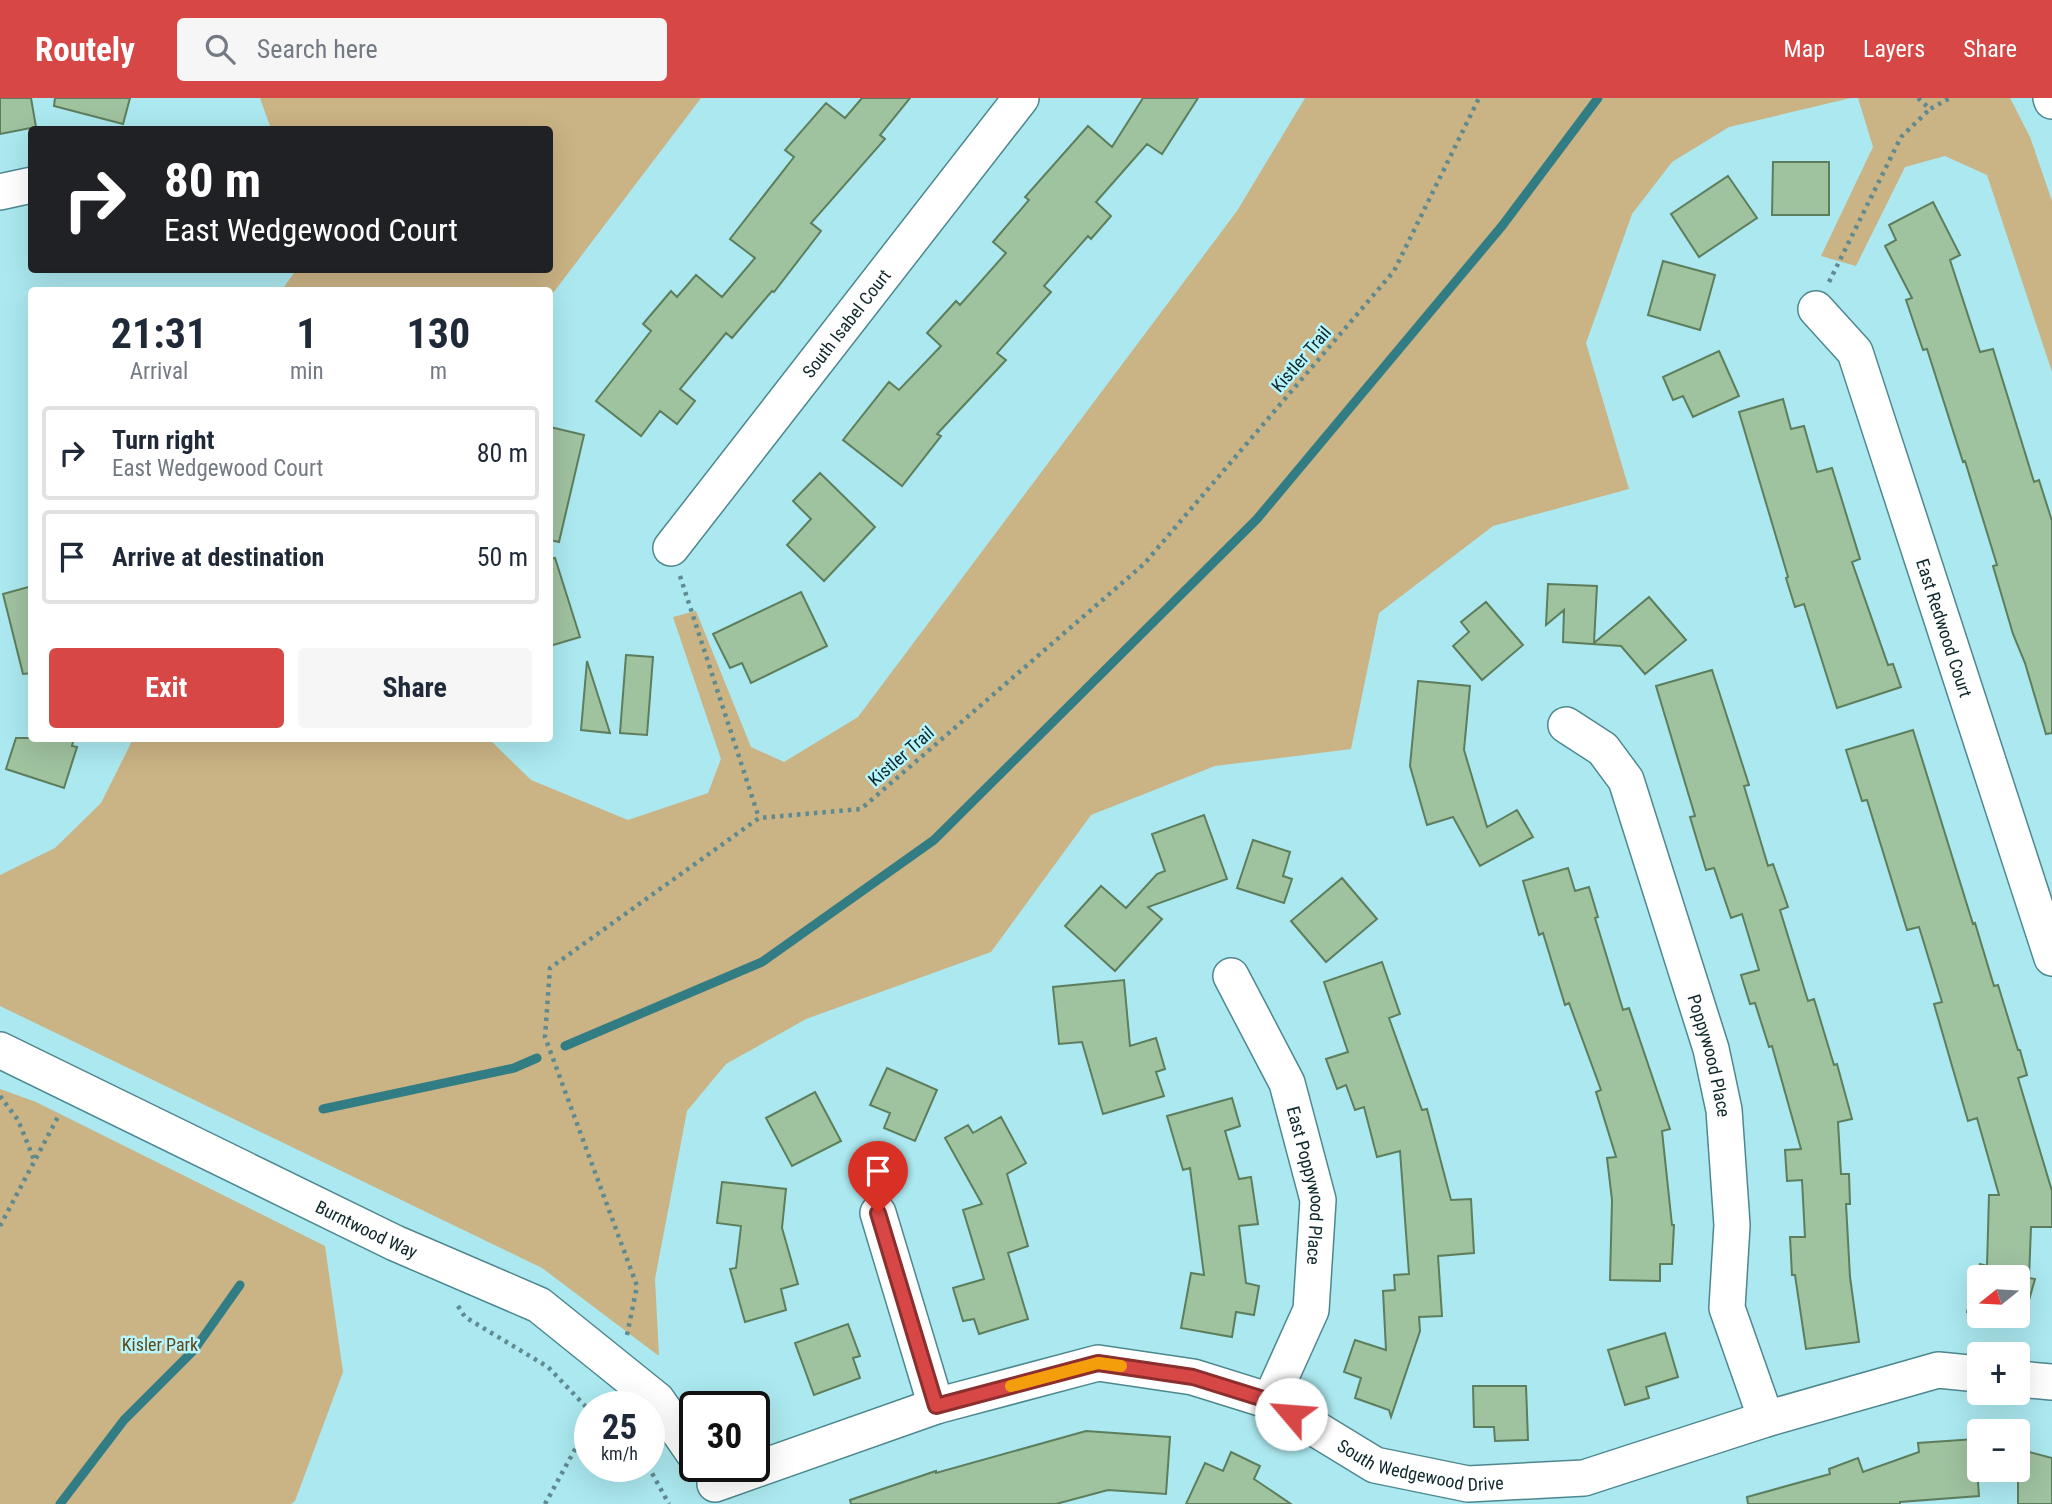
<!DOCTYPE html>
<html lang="en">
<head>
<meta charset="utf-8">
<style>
	body { margin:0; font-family:"Roboto Condensed",sans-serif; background:#f6f6f7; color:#1f2937; height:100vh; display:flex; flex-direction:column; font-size:26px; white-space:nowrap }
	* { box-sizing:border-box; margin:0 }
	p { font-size:23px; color:#747a83 }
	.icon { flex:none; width:38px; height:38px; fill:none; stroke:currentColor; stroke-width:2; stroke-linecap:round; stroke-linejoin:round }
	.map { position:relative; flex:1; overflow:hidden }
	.sheet { position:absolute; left:28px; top:189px; width:525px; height:455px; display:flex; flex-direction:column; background:#fff; border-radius:7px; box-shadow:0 7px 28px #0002 }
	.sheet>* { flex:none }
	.top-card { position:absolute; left:28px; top:28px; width:525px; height:147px; border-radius:7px; box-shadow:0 7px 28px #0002; background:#202124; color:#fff; overflow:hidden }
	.needle { width:46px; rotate:252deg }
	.buttons { position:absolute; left:1967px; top:1167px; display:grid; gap:14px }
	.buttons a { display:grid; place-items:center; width:63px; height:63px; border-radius:7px; background:#fff; box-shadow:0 7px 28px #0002; font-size:35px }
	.speed { position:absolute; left:574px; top:1293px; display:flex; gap:14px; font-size:35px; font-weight:700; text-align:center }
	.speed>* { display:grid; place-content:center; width:91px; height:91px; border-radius:50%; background:#fff; box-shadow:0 7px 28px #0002; line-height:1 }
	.speed small { font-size:18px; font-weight:400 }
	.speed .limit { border:4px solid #111; border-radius:10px; background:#fff; color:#111 }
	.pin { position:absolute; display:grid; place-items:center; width:60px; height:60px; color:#fff; margin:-72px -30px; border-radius:50% 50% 50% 0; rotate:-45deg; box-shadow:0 0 7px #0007 }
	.pin .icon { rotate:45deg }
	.me { position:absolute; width:77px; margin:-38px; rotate:297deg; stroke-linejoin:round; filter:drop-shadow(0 0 5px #0008) }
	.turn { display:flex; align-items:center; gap:24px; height:147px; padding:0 21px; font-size:32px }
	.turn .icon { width:91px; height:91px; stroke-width:2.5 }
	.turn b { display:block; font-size:49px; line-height:60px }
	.eta { display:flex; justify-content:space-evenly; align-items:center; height:119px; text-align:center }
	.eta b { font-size:42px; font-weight:700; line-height:49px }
	.cta { display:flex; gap:14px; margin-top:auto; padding:14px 21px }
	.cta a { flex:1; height:80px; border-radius:7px; background:#d64746; color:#fff; font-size:28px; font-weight:700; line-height:80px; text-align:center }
	.cta a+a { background:#f6f6f7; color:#1f2937 }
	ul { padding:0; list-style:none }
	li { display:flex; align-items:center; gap:21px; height:94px; margin:0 14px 10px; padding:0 7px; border:4px solid #e0e1e3; border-radius:7px }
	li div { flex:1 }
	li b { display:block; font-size:26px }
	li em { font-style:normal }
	header { display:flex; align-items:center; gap:42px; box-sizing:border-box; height:98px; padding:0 35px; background:#d64746; color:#fff }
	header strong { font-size:33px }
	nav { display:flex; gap:38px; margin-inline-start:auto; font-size:24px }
	.search { width:490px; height:63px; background:#f6f6f7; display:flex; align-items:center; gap:18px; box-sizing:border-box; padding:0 24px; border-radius:7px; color:#747a83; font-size:26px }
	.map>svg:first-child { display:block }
	.green { fill:#cab384 }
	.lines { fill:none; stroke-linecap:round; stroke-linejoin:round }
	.stream { stroke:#327c84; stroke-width:9 }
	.building { fill:#9fc29f; stroke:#5d7e5d; stroke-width:2 }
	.minor-casing { stroke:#4d888e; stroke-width:38 }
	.path { stroke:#5f8a8f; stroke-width:4.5; stroke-dasharray:3.5 5; stroke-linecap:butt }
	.minor { stroke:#fff; stroke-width:35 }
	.route-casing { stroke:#8b2e2e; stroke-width:18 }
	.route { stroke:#d64746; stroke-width:12 }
	.slow { stroke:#f59e0b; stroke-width:12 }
	.labels { text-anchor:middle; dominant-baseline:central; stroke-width:5; stroke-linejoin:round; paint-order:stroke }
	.street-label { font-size:18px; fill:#0f282b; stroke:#b8f5fc }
	.park-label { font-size:18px; fill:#5f4918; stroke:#b8f5fc }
</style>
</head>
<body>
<header>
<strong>Routely</strong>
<div class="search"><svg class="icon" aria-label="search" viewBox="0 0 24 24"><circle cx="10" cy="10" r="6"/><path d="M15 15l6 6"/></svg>Search here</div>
<nav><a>Map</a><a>Layers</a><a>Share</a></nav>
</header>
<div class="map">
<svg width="2052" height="1406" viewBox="0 0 2052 1406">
	<rect width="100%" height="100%" fill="#abe8ef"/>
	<path class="green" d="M260 0H701L550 199V192H282L296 172H550V32L271 31Z
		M1305 0H1851L1729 29 1672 64 1632 116 1586 245 1629 391 1493 428 1379 515 1351 651 1215 668 1091 717 991 854 806 921 726 966 687 1013 655 1181 659 1258 542 1170 0 908V777L55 750 101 705 133 641H489L531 682 628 722 708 695 721 661 673 519 696 513 751 649 784 664 858 619 1237 113Z
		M1858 0H2010L2030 39 2052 103V274L1987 77 1945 58 1905 69 1856 168 1821 158 1873 49Z
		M0 991 36 1004 325 1148 343 1274 295 1403 291 1406H0Z"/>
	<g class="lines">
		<path class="stream" d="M565 948 762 864 934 742 1257 421 1502 128 1598 0
			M323 1011 514 970 537 960
			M60 1406 124 1322 194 1252 240 1187"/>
	</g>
	<path class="building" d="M0 0H31L36 29 0 36Z
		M55 0H130L123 26 54 8Z
		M862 0H910L880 37 885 41 811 125 821 133 774 194 772 193 732 240 726 235 680 291 695 303 677 326 660 313 641 338 596 303 651 233 643 226 671 193 677 199 696 177 722 199 755 160 730 141 794 59 785 52 826 5 845 20Z
		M1143 0H1198L1162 56 1147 46 1096 104 1111 118 1091 141 1088 138 1044 188 1051 194 997 255 1006 262 937 336 941 338 902 388 843 342 889 284 899 292 941 248 927 235 956 203 960 207 1006 155 993 144 1029 102 1025 99 1088 28 1112 49Z
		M1773 64H1829V117H1772Z
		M1728 78 1757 120 1699 159 1671 116Z
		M1933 104 1960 157 1950 162 1980 254 1993 251 2034 384 2039 382 2052 423V635L2046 636 2025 565 2013 536 1993 468 1997 467 1965 363 1963 364 1927 251 1923 252 1906 202 1912 200 1885 148 1896 142 1889 127Z
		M1663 163 1715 177 1700 232 1648 217Z
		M1719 253 1739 298 1693 319 1683 298 1673 302 1663 279Z
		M1783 301 1791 331 1804 328 1817 374 1832 370 1860 461 1852 464 1888 567 1893 566 1901 589 1837 610 1804 506 1795 509 1786 480 1788 479 1739 314Z
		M550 329 584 337 559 444 550 442Z
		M820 375 875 429 824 483 787 447 811 421 793 403Z
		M555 460 580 539 550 548V461Z
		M1548 486 1597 488 1594 545 1649 499 1686 542 1645 576 1621 548 1563 544 1564 512 1546 527Z
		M32 488V575L23 576 3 496Z
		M801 494 827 548 751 585 742 565 730 570 713 536Z
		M1486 504 1523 547 1482 582 1453 548 1469 534 1461 524Z
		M626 557 653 559 647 637 620 635Z
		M587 563 610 635 581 632Z
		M1712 572 1749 687 1744 688 1768 768 1773 766 1788 809 1780 812 1808 903 1814 901 1834 967 1837 966 1852 1021 1838 1024 1841 1076H1849L1850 1106H1846L1850 1179 1859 1244 1806 1251 1795 1177H1792L1790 1139H1805L1802 1082 1787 1083 1785 1052 1801 1051 1772 948 1769 949 1755 905 1750 906 1741 877 1759 872 1742 816 1731 820 1714 770 1706 772 1690 719 1695 718 1656 588Z
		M1418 583 1470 588 1464 652 1487 729 1517 712 1533 739 1480 768 1453 719 1427 727 1410 668Z
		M1913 632 1973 826 1975 825 1994 888 1998 887 2018 952H2020L2027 977 2018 980 2052 1093V1129H2031L2029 1180 2035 1181 2027 1209 2018 1206V1180H1979V1217L1967 1214 1980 1166 1987 1168 1989 1097H1999L1977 1020 1968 1023 1934 906 1942 904 1919 829 1907 832 1867 702 1862 703 1846 652Z
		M16 640H74L72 648 77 649 64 690 6 671Z
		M1204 717 1227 781 1148 809 1162 821 1115 873 1065 828 1101 788 1126 810 1157 776 1165 773 1152 736Z
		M1253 742 1290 754 1283 778 1292 781 1284 805 1237 790Z
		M1568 770 1575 793 1589 789 1598 819 1595 820 1623 912 1629 910 1670 1031 1662 1033 1672 1127H1674L1672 1166H1660V1183L1610 1182 1612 1102 1607 1060 1616 1059 1596 994 1601 992 1569 905 1565 907 1543 835 1539 837 1523 783Z
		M1342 780 1377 821 1326 864 1291 823Z
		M1382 864 1400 916 1389 920 1422 1012 1427 1011 1451 1102 1471 1101 1474 1155 1438 1158 1442 1218 1419 1219 1420 1233 1391 1319 1389 1312 1355 1300 1361 1280 1344 1274 1355 1242 1386 1252 1383 1193 1395 1192 1394 1177 1409 1176 1400 1053 1377 1059 1364 1009 1355 1012 1346 987 1337 991 1326 961 1348 954 1324 884Z
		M1124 882 1130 948 1156 940 1165 971 1156 974 1164 998 1103 1016 1082 944 1059 946 1053 889Z
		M887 970 937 992 915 1043 884 1030 890 1015 870 1007Z
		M815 994 841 1043 792 1068 766 1020Z
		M1232 1000 1240 1028 1225 1033 1239 1081 1251 1079 1258 1126 1239 1128 1246 1185 1259 1188 1254 1217 1236 1214 1232 1239 1181 1230 1191 1175 1204 1177 1190 1070 1183 1072 1167 1018Z
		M1001 1019 1026 1065 1007 1076 1028 1148 1008 1155 1028 1221 979 1236 974 1221 963 1223 953 1190 984 1181 963 1112 982 1106 945 1040 968 1027 973 1035Z
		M722 1084 786 1091 782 1130 798 1186 781 1191 786 1212 745 1224 730 1171 736 1170 741 1128 717 1125Z
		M848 1226 860 1258 853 1260 860 1280 814 1297 795 1245Z
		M1665 1235 1678 1279 1646 1289 1649 1300 1625 1307 1608 1252Z
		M1473 1288H1526L1528 1342 1495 1343 1494 1329H1474Z
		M1086 1333 1170 1339 1166 1396 1108 1392 1056 1406H851L850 1402 936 1373V1375Z
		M1975 1341 1979 1398 1900 1404V1406H1748L1747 1399 1830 1376 1829 1371 1858 1360 1863 1374 1919 1354 1918 1345Z
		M2018 1351 2052 1360V1406H2018Z
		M1231 1354 1260 1368 1254 1381 1291 1406H1186L1205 1365 1223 1373Z"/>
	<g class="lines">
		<g class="minor-casing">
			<g id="minor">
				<path d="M2051 0 2052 3"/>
				<path d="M0 94 32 87"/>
				<path id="s1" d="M1816 211 1855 254 2052 860"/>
				<path id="s2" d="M671 450 1021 0"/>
				<path id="s3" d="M1566 627 1603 651 1626 682 1711 951 1724 1012 1732 1127 1727 1210 1766 1321"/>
				<path id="s4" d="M1231 878 1287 985 1318 1102 1311 1212 1270 1303"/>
				<path id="s5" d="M0 952 395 1145 539 1207 657 1302 695 1357"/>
				<path d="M878 1115 936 1308"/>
				<path d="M2018 1281 2052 1284"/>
				<path id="s6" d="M715 1386 936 1308 1098 1265 1193 1279 1270 1303 1375 1367 1468 1386 1584 1380 1766 1321 1938 1272 1979 1276"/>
			</g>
		</g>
		<path class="path" d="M1918 0 1930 11 1950 0
			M1829 184 1901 39 1930 11
			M680 478 759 720
			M0 998 18 1022 35 1064
			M0 1128 59 1017
			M458 1208 465 1219 548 1269 590 1313
			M627 1237 637 1188 545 939 550 870 759 720 861 711 1144 466 1394 173 1479 0
			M598 1309 604 1300
			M648 1368 669 1406
			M545 1406 590 1324"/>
		<use href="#minor" class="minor"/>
	</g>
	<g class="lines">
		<g class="route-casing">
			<path id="route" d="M878 1115 936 1308 1098 1265 1193 1279 1270 1303 1291 1316"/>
		</g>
		<use href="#route" class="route"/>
		<path class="slow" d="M1011 1288 1098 1265 1121 1268"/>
	</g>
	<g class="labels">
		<g class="street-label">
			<text stroke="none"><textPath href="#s2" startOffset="285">South Isabel Court</textPath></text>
			<text transform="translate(1301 261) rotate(-49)">Kistler Trail</text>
			<text stroke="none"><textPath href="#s1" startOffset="348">East Redwood Court</textPath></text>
			<text transform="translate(901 658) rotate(-41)">Kistler Trail</text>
			<text stroke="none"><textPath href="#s3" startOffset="371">Poppywood Place</textPath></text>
			<text stroke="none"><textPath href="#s4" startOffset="226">East Poppywood Place</textPath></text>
			<text stroke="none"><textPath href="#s5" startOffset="408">Burntwood Way</textPath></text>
			<text stroke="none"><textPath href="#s6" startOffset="746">South Wedgewood Drive</textPath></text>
		</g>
		<g class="park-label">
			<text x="160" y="1246">Kisler Park</text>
		</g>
	</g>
</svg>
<div class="buttons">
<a><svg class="needle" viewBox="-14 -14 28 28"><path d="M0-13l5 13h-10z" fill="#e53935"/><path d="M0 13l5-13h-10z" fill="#747a83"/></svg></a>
<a>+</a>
<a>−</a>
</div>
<div class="speed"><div>25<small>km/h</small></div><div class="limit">30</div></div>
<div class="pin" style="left:878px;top:1115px;background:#d93025"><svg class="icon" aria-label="arrive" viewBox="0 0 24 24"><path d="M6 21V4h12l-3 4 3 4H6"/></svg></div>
<svg class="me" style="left:1291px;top:1316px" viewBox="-20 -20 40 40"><circle r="19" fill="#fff"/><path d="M0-13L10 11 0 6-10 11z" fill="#d64746"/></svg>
<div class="top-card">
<div class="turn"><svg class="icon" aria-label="right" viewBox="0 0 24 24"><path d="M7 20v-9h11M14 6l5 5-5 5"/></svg><div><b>80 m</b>East Wedgewood Court</div></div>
</div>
<section class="sheet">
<div class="eta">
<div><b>21:31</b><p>Arrival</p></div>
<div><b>1</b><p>min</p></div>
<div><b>130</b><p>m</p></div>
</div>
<ul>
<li><svg class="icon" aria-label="right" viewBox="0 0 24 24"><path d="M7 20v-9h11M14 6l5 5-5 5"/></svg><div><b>Turn right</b><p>East Wedgewood Court</p></div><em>80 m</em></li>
<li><svg class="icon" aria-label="arrive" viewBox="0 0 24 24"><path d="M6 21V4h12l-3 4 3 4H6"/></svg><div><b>Arrive at destination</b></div><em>50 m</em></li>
</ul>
<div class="cta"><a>Exit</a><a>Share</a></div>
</section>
</div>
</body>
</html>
